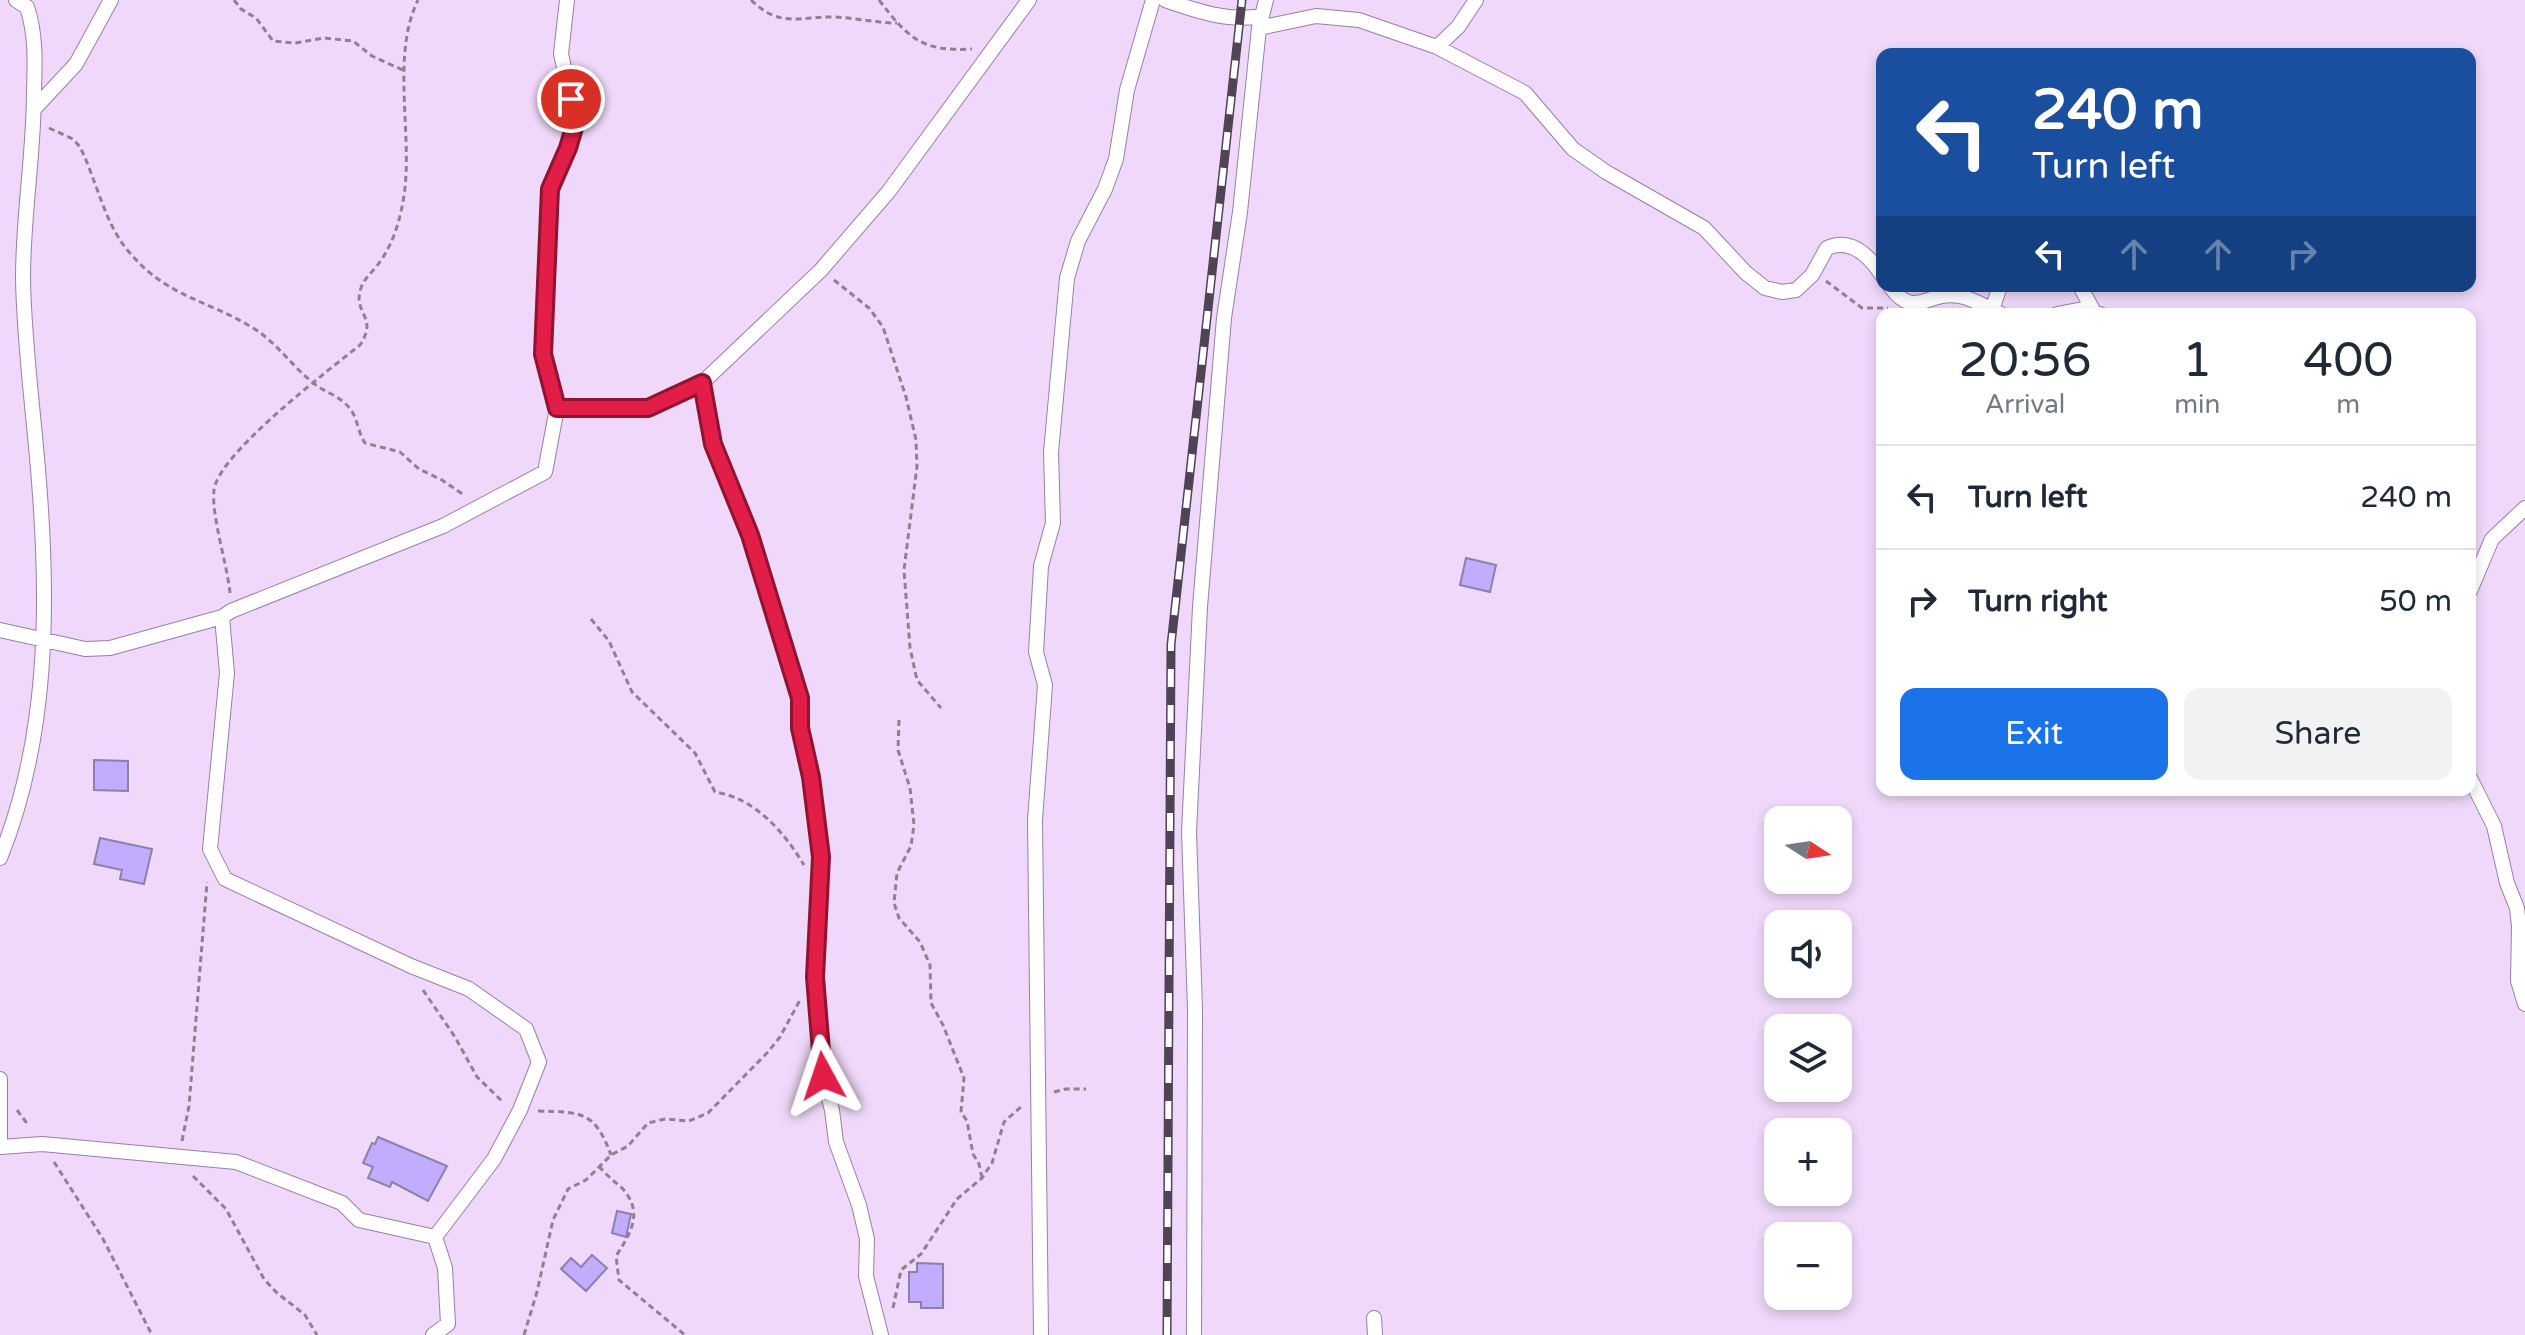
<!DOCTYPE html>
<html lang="en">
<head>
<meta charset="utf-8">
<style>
	body { margin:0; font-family:"Varela Round",sans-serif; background:#f2f2f3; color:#1f2937; height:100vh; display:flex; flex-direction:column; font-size:30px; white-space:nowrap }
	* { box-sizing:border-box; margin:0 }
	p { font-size:26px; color:#747a83 }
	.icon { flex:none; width:44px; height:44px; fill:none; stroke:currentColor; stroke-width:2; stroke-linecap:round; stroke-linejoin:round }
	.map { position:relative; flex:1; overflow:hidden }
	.details { position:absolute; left:1876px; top:308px; width:600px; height:488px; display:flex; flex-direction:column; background:#fff; border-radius:16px; box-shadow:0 4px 12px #0003 }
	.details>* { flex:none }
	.banner { position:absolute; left:1876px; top:48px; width:600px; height:244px; border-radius:16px; box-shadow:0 4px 12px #0003; background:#1a4fa0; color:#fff; overflow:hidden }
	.needle { width:52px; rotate:102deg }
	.fabs { position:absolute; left:1764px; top:806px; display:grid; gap:16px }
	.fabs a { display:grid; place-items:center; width:88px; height:88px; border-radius:16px; background:#fff; box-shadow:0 4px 12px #0003; font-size:40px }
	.pin { position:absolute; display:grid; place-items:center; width:68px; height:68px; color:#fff; margin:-34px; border:4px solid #fff; border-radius:50%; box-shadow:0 2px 8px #0007 }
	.me { position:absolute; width:88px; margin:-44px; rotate:355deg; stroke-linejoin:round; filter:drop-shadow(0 0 6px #0008) }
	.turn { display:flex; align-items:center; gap:28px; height:168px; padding:0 24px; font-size:36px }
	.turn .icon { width:104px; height:104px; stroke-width:2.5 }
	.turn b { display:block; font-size:56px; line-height:68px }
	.lanes { display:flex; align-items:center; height:76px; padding:0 24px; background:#0003; justify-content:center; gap:40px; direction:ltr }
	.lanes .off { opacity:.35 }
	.eta { display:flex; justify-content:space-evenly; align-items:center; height:136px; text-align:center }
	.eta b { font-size:48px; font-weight:600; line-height:56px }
	.button { display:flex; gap:16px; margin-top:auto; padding:16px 24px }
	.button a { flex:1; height:92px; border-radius:16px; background:#1a73e8; color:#fff; font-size:32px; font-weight:600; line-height:92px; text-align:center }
	.button a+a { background:#f2f2f3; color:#1f2937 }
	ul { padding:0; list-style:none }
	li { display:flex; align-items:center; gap:24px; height:104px; padding:0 24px; border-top:2px solid #e0e1e3 }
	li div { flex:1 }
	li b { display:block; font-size:30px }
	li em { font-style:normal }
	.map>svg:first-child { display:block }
	.building { fill:#c2acfe; stroke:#8b81ab; stroke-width:2 }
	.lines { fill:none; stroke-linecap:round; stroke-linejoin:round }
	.minor-casing { stroke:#9a7fa5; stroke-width:16 }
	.path { stroke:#907f97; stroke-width:3; stroke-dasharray:6 4; stroke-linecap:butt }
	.minor { stroke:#fff; stroke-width:14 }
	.rail-casing { stroke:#504355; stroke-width:9 }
	.rail { stroke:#fff; stroke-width:6; stroke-dasharray:18; stroke-linecap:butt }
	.route-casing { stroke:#92132f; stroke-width:20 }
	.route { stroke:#e11d48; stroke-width:14 }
</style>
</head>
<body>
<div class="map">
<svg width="2525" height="1335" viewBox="0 0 2525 1335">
	<rect width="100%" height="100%" fill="#efd8f9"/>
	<path class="building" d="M1466 558 1496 565 1490 592 1460 585Z
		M94 760 128 761V791L94 790Z
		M100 838 152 849 144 884 120 879 122 870 94 864Z
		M378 1137 447 1166 428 1201 392 1182 390 1187 368 1178 373 1167 363 1163 372 1143 375 1144Z
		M617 1211 631 1214 626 1237 612 1233Z
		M592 1255 607 1268 586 1291 561 1269 571 1258 581 1267Z
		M917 1263 943 1264V1308H921V1302H909V1272H917Z"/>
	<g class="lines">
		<g class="minor-casing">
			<path id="minor" d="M1165 0C1197 11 1228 22 1262 16
				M1259 28 1316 16 1359 20 1437 47 1525 93 1573 149 1606 172 1704 228 1746 273 1765 288 1782 292 1796 290 1812 275 1827 248C1851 237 1870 257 1882 275
				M1437 47 1458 27 1476 0
				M34 109 76 64 111 0
				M1890 286C1914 321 1928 290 1959 296 1975 299 1987 308 2001 314
				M2080 286 2094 312
				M1992 310 2000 286
				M2057 314 2083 309 2100 314
				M702 383 713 444 750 535 800 698V728L811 777 821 857 815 977 823 1076 832 1110 836 1142 859 1205 867 1239 866 1276 881 1335
				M557 408 543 354 550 189 568 148 576 121 561 54 567 0
				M2470 591 2492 539 2525 508
				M222 617 227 673 210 849 225 879 411 966 469 989 526 1029 539 1062 520 1110 494 1159 435 1237
				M0 630 85 649 110 648 222 617 231 611 443 526 545 472 557 408H648L702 383 821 270 889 191 1029 0
				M2470 778 2494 826 2507 883 2517 908 2519 926 2518 981 2525 1004
				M0 858C48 740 49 607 39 482 34 414 24 346 23 278 23 215 34 153 34 91 35 62 36 34 27 7L16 0
				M0 1079V1144
				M0 1147 42 1144 236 1162 342 1203 359 1220 435 1237 445 1268 448 1324 433 1335
				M1374 1318 1375 1335
				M1041 1335 1035 820 1045 685 1036 652 1041 566 1053 523 1051 452 1067 278 1078 241 1105 189 1116 159 1127 90 1153 0
				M1194 1335 1195 1009 1189 832 1200 607 1224 318 1240 212 1259 28 1266 0"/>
		</g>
		<path class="path" d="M234 0 241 9 256 18 273 41 295 43 324 38 353 41 372 56 405 71
			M751 0C781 29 800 16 834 17 856 18 876 23 897 23
			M879 0C908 38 922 52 972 49
			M49 128 73 139 80 147C97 181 104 223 129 252 168 298 206 299 253 328 276 342 291 365 312 382 325 393 340 395 351 410 358 420 358 433 365 443L400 452 419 469 442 480 464 495
			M834 280 869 308 883 327 906 397 916 440 917 466 904 570 910 648 917 680 941 708
			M1826 281 1862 308H1888
			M230 593C227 563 211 515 214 490 218 454 329 370 360 345 379 316 352 314 361 288 364 278 373 272 379 263 391 247 398 227 402 207 416 142 389 60 418 0
			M591 619 609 641 632 692 695 753 715 792C755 798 784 832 804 865
			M899 720 898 750 910 788 914 825 911 846 897 873 894 903 899 918 920 942 930 965 931 1003 943 1025 964 1078 961 1112 967 1121 973 1154 979 1164 982 1178
			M423 990 455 1037 477 1077 504 1103
			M1054 1092 1066 1089H1086
			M17 1110 29 1126
			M538 1111C581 1112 595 1111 611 1155
			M182 1141 189 1106 207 882
			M54 1162 103 1239 152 1335
			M599 1166C606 1175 614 1181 622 1188 644 1212 631 1233 616 1256L619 1280 685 1335
			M193 1176 226 1209 264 1279 276 1292 305 1315 317 1335
			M893 1308 901 1270 921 1254 957 1199 982 1178 992 1163 1004 1122 1022 1106
			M524 1335 537 1292 553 1220 568 1189 586 1180 611 1155 628 1146 648 1123 665 1119 689 1121 708 1113 768 1052 780 1037 800 1000"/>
		<use href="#minor" class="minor"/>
		<g class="rail-casing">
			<path id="rail" d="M1167 1335 1171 645 1242 0"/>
		</g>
		<use href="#rail" class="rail"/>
	</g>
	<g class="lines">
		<g class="route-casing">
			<path id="route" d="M571 99 576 121 568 148 550 189 543 354 557 408H648L702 383 713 444 750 535 800 698V728L811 777 821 857 815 977 823 1076"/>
		</g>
		<use href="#route" class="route"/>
	</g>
</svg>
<div class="fabs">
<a><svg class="needle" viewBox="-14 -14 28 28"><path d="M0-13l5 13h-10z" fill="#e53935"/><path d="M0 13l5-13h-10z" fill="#747a83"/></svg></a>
<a><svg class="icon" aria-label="sound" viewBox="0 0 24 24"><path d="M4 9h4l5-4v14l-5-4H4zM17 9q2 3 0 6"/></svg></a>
<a><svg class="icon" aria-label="layers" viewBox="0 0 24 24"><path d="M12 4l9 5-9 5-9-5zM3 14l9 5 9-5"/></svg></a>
<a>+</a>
<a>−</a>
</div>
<div class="pin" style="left:571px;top:99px;background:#d93025"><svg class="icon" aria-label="arrive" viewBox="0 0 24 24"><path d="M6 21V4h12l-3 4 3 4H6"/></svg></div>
<svg class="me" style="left:823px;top:1076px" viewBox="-20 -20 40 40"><path d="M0-17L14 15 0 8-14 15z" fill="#e11d48" stroke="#fff" stroke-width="4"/></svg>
<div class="banner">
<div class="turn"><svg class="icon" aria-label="left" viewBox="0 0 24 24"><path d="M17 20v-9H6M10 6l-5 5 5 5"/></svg><div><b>240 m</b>Turn left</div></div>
<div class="lanes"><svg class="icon" aria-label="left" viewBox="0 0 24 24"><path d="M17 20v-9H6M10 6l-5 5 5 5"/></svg><svg class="icon off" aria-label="ahead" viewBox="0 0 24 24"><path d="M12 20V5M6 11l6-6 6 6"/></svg><svg class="icon off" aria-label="ahead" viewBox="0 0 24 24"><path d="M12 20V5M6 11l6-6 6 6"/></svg><svg class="icon off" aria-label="right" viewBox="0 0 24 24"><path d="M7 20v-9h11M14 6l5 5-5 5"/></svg></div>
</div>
<section class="details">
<div class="eta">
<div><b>20:56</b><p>Arrival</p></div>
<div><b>1</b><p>min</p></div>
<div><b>400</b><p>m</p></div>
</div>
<ul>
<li><svg class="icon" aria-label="left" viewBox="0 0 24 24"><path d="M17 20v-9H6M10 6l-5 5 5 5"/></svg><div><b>Turn left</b></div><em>240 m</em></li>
<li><svg class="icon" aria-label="right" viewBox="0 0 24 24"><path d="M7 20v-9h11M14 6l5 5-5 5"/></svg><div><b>Turn right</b></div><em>50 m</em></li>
</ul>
<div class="button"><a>Exit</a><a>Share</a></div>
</section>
</div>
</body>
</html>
